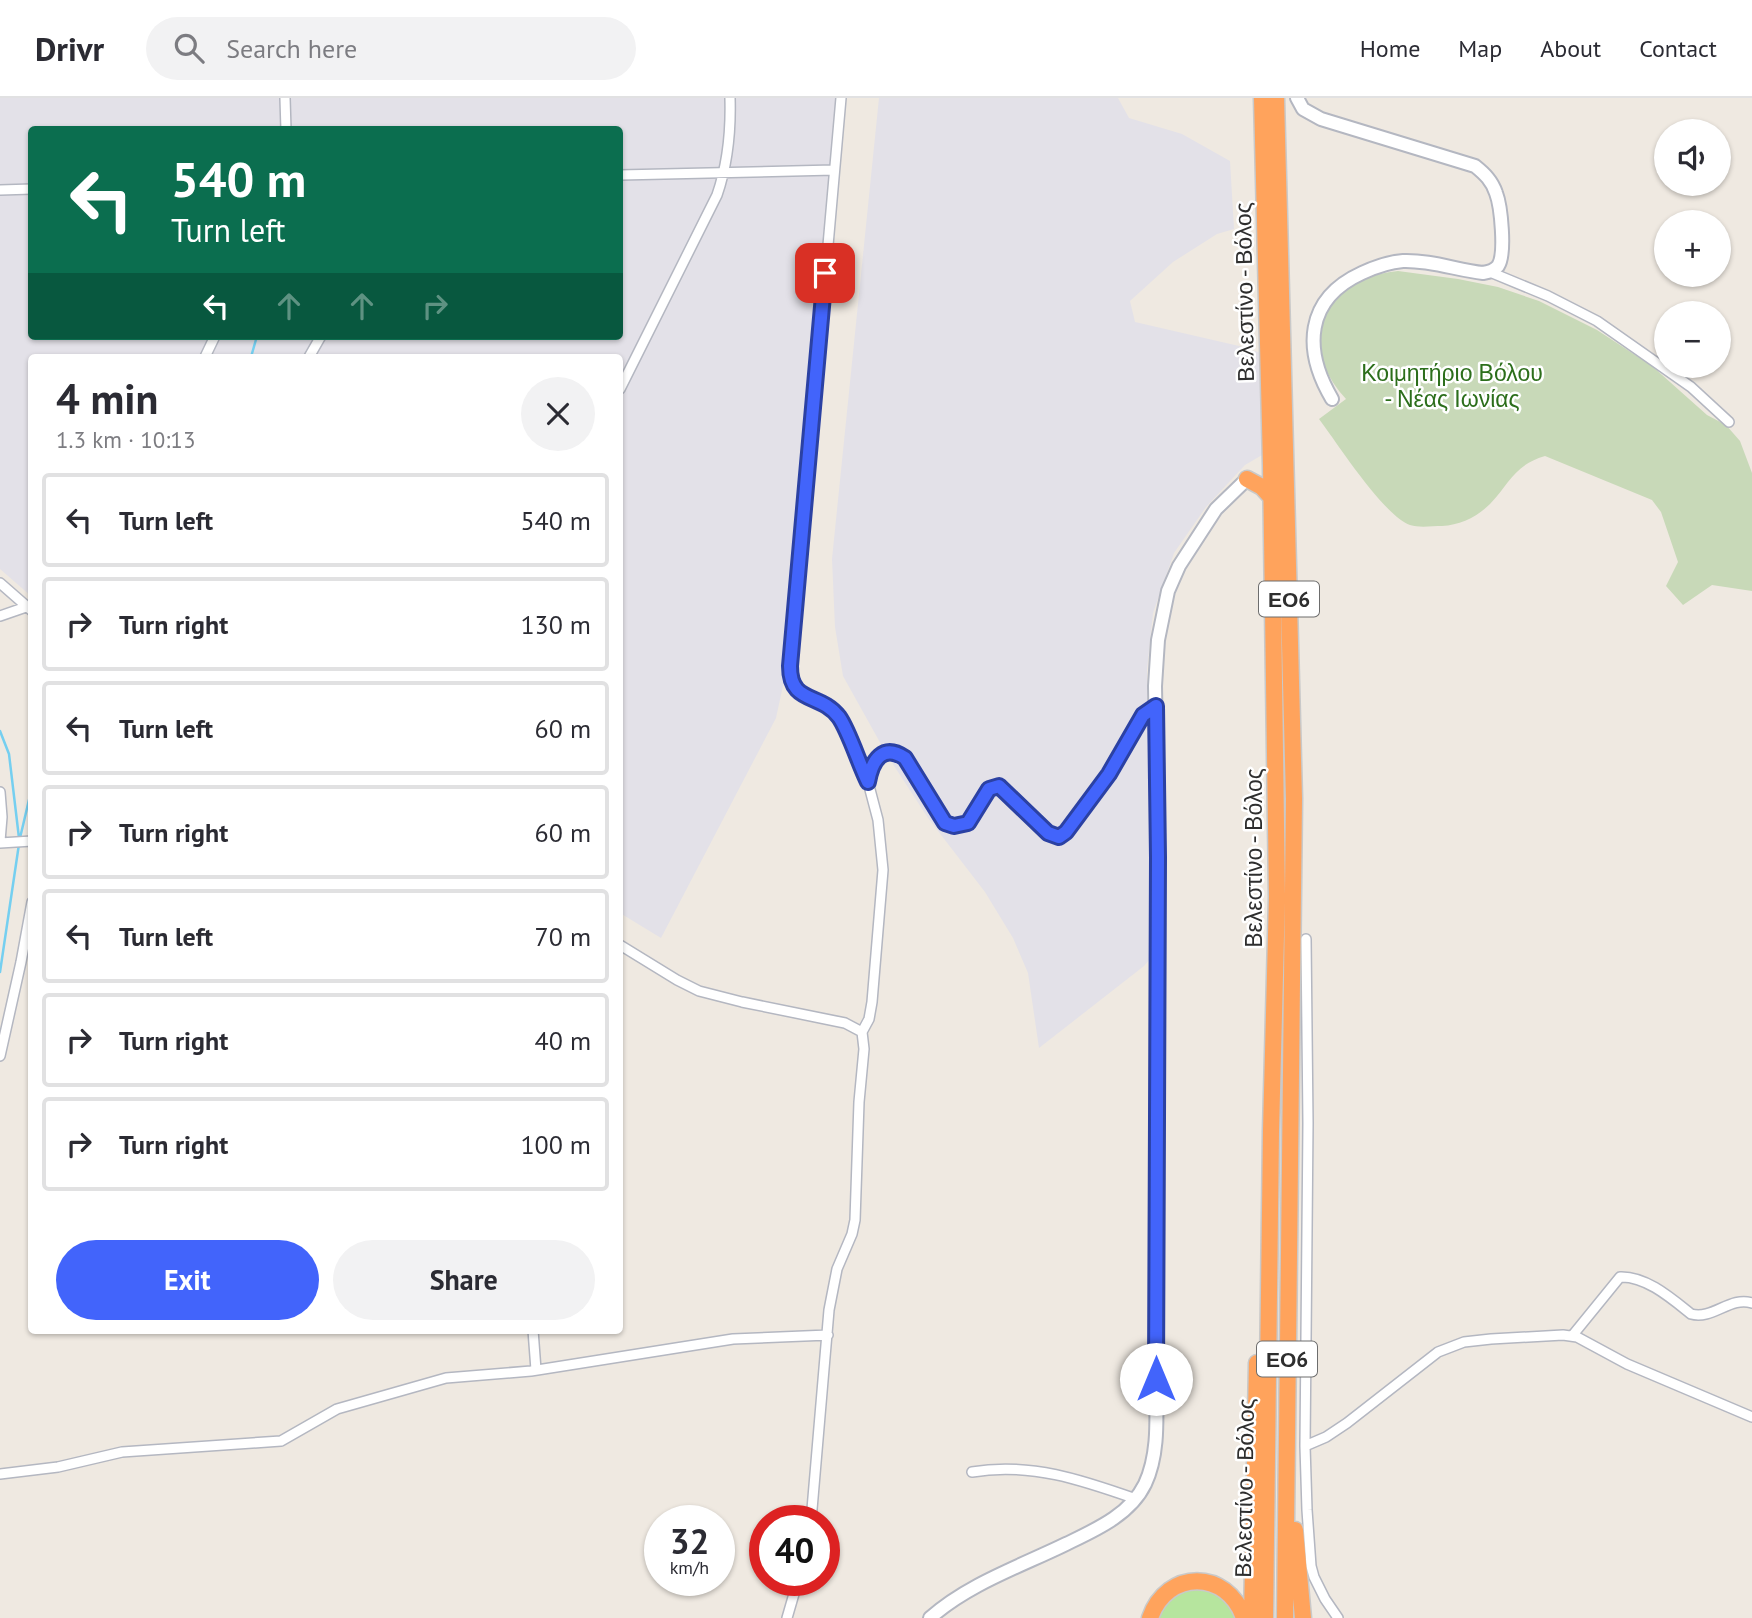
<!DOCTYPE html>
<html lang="en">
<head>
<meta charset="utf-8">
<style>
	body { margin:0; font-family:"PT Sans",sans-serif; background:#f2f2f3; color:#2b2b33; height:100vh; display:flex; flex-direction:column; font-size:26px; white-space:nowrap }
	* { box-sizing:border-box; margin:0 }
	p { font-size:23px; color:#7c7c81 }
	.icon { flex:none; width:38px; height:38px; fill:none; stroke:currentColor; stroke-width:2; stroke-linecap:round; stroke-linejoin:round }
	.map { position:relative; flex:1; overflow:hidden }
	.drawer { position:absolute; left:28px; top:256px; width:595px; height:980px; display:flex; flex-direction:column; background:#fff; border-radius:7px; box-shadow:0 2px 5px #0004 }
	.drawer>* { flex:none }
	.guide { position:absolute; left:28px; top:28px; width:595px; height:214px; border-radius:7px; box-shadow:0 2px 5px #0004; background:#0b6e4f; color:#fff; overflow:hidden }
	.tools { position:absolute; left:1654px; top:21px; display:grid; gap:14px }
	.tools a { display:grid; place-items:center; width:77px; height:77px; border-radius:50%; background:#fff; box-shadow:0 2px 5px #0004; font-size:35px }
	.speed { position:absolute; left:644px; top:1407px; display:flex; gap:14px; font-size:35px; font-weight:700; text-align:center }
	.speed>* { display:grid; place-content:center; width:91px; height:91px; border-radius:50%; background:#fff; box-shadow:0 2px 5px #0004; line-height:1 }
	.speed small { font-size:18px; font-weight:400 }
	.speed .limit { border:10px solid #d22; background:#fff; color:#111 }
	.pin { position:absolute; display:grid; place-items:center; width:60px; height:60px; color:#fff; margin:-30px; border-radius:14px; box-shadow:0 4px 10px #0006 }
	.me { position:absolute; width:77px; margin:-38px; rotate:0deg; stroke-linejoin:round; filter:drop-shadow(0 0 5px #0008) }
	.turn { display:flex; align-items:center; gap:24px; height:147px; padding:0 28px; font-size:32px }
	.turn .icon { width:91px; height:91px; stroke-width:2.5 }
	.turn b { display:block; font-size:49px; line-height:60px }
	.lanes { display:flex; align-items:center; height:66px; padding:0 28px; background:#0003; justify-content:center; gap:35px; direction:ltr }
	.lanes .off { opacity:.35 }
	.round { display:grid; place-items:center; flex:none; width:74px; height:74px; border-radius:37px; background:#f2f2f3 }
	.overview { display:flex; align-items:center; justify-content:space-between; height:119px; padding:0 28px }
	h1 { font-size:42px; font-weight:700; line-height:52px }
	.action { display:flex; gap:14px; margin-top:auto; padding:14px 28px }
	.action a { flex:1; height:80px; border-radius:42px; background:#4264fb; color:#fff; font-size:28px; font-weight:700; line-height:80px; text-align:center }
	.action a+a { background:#f2f2f3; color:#2b2b33 }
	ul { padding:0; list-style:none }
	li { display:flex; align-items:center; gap:21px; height:94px; margin:0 14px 10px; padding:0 14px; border:4px solid #e1e1e2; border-radius:7px }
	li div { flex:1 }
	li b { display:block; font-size:26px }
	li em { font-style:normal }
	header { display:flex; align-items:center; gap:42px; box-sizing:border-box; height:98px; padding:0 35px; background:#fff; border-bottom:2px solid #e1e1e2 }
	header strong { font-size:33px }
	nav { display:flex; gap:38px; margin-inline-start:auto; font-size:24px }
	.search { width:490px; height:63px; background:#f2f2f3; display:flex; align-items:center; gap:18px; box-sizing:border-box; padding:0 24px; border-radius:38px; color:#7c7c81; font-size:26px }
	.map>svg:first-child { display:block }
	.industrial { fill:#e3e1e8; fill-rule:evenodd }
	.green { fill:#b6e59e }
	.cemetery { fill:#c8d9b8 }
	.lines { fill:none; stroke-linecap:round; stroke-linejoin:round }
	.stream { stroke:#75cff0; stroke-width:2.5 }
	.street-casing { stroke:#b4b7c1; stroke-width:12 }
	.secondary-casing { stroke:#b4b7c1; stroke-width:16 }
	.highway-casing { stroke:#c9c9c9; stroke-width:19 }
	.street { stroke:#fff; stroke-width:9 }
	.secondary { stroke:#fff; stroke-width:12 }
	.highway { stroke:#ffa35c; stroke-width:16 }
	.route-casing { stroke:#2b41a3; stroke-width:18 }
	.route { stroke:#4264fb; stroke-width:12 }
	.labels { text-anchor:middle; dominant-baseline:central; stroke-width:5; stroke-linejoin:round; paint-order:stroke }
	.shield { fill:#fff; stroke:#6d6d6d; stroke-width:2 }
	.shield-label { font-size:21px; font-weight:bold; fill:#2e2e2e }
	.street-label { font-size:23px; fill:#2e2e2e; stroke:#fff }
	.park-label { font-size:23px; fill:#2c6e1b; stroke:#fff }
</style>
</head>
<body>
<header>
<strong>Drivr</strong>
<div class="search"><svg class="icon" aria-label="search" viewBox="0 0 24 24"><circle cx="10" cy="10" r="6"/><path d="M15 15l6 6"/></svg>Search here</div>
<nav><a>Home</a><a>Map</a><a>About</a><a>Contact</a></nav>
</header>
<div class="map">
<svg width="1752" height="1520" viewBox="0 0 1752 1520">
	<rect width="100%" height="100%" fill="#efe9e1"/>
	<path class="industrial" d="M0 0H836L809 307 800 366 783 567 784 583 776 620 661 840 620 815V259H32L31 498 0 471ZM32 32H620V238H32Z
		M879 0H1118L1129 20 1182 36 1230 63 1234 131 1217 136 1173 164 1130 203 1135 224 1239 248 1261 255 1262 357 1245 367 1206 409 1174 455 1153 515 1147 572 1150 861 1144 868 1039 950 1028 875 1013 840 985 794 928 720 887 657 843 578 835 529 832 461Z"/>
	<path class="green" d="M1192 1488 1220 1496 1238 1520H1156L1166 1502Z"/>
	<path class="cemetery" d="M1398 173 1458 181 1498 189 1539 203 1597 232 1652 268 1707 317 1726 327 1740 343 1752 375V493L1712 487 1683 507 1666 488 1678 464 1661 414 1652 402 1545 358C1514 367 1510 385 1490 406 1477 419 1460 427 1442 428 1432 428 1419 430 1410 427 1383 417 1338 346 1319 321L1346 301C1292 241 1320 181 1398 173Z"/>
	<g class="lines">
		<path class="stream" d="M251 259 257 238
			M0 633 9 656 19 740
			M20 740 32 689
			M0 874 19 746"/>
		<g class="street-casing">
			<path id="street" d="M285 0 286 32
				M841 0 790 578 797 593 824 606 838 618 868 684
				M620 77 834 72
				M0 92 32 91
				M1490 174 1548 198 1597 223 1691 289 1729 324
				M205 259 215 238
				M309 259 321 238
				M620 291 717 97C728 65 731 34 730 0
				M0 485 32 513
				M0 518 26 509
				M0 694 2 719 0 743
				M0 745 32 743
				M1306 841 1308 1025 1305 1348 1307 1412 1311 1468 1314 1479 1325 1501 1338 1520
				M620 847 677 882 699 893 742 904 845 925 862 934 864 951 859 1004 855 1122 852 1136 837 1171 829 1212 811 1423
				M862 934 869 921 872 904 883 772 878 722 868 684 870 670 881 657 892 653 906 660 945 725 954 728 968 725 989 691 999 688 1048 735 1059 739 1066 734 1109 676 1143 617 1156 608
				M0 958 21 864 32 804
				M533 1232 536 1272
				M1572 1238 1620 1179C1646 1178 1671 1200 1691 1216 1713 1222 1730 1198 1752 1205
				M1305 1348 1326 1339 1347 1325 1438 1254 1464 1244 1491 1241 1563 1237 1577 1239 1627 1266 1752 1319
				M972 1374C1030 1364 1082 1382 1136 1401
				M0 1376 58 1369 122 1354 281 1343 337 1311 446 1280 531 1273 733 1241 828 1237
				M787 1520 798 1482"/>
		</g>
		<g class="secondary-casing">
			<path id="secondary" d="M1297 0 1303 11 1321 21 1475 68C1485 76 1492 83 1496 95 1501 108 1506 156 1498 168 1494 173 1489 174 1483 175 1457 172 1430 162 1403 163 1389 164 1375 169 1362 175 1305 201 1303 252 1332 301
				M930 1520C968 1486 1021 1468 1066 1446 1095 1432 1130 1417 1145 1386 1160 1354 1156 1315 1156 1281L1158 759 1155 588 1158 542 1168 493 1179 468 1216 411 1247 381"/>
		</g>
		<g class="highway-casing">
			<path id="highway" d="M1262 0 1271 367 1277 799 1271 1033 1265 1520
				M1276 0 1294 701 1285 1520
				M1247 381 1262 389 1272 400
				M1295 1432 1303 1520
				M1150 1520C1167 1471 1227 1471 1244 1520
				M1252 1520 1257 1265"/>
		</g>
		<use href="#street" class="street"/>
		<use href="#secondary" class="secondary"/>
		<use href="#highway" class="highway"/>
	</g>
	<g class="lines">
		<g class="route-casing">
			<path id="route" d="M825 175 790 568C790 607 820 594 839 619 849 633 859 666 868 684 872 662 883 645 905 660L945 725 954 728 968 725 989 691 999 688 1048 735 1059 739 1066 734 1109 676 1143 617 1156 608 1158 759 1156 1281"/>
		</g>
		<use href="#route" class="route"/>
	</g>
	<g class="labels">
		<g class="shield">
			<rect x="1259" y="483.5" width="60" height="35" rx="5"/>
			<rect x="1257" y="1243.5" width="60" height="35" rx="5"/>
		</g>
		<g class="shield-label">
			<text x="1289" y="501">ΕΟ6</text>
			<text x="1287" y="1261">ΕΟ6</text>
		</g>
		<g class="street-label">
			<text transform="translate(1244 194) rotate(-91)">Βελεστίνο - Βόλος</text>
			<text transform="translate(1253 760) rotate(-90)">Βελεστίνο - Βόλος</text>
			<text transform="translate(1244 1390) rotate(-89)">Βελεστίνο - Βόλος</text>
		</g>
		<g class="park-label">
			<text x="1452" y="274">Κοιμητήριο Βόλου<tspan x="1452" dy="26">- Νέας Ιωνίας</tspan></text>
		</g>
	</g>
</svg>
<div class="tools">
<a><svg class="icon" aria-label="sound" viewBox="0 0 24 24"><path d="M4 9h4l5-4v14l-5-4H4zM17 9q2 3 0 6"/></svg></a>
<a>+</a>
<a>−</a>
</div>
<div class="speed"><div>32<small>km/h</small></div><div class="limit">40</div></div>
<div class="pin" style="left:825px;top:175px;background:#d93025"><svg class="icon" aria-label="arrive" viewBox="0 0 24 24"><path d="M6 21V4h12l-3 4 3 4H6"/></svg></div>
<svg class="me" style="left:1156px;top:1281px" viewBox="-20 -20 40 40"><circle r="19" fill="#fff"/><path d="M0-13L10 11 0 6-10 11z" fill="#4264fb"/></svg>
<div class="guide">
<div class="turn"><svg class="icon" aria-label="left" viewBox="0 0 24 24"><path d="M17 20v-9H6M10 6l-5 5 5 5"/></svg><div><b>540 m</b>Turn left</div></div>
<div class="lanes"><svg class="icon" aria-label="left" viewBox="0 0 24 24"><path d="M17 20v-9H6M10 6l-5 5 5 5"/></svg><svg class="icon off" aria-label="ahead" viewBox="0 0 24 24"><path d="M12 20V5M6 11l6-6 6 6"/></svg><svg class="icon off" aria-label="ahead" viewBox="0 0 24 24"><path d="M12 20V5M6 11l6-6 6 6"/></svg><svg class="icon off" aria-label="right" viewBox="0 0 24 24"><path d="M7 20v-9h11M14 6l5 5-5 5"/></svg></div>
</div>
<section class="drawer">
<div class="overview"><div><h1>4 min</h1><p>1.3 km · 10:13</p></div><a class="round"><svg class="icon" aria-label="close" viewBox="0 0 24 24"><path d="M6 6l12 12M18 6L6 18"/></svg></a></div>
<ul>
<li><svg class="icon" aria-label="left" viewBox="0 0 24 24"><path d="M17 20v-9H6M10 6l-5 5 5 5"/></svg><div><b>Turn left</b></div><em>540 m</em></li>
<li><svg class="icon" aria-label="right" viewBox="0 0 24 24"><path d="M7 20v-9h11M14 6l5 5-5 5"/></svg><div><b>Turn right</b></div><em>130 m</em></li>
<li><svg class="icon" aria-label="left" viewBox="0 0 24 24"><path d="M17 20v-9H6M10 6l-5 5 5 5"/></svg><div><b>Turn left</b></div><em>60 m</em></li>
<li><svg class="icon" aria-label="right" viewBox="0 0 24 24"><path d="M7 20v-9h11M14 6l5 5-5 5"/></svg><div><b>Turn right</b></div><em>60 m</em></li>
<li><svg class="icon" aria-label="left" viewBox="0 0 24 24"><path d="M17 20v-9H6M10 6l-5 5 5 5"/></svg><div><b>Turn left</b></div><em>70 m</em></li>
<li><svg class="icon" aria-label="right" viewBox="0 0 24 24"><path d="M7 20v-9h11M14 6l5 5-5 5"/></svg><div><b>Turn right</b></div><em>40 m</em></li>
<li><svg class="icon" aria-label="right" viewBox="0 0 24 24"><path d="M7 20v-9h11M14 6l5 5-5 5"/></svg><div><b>Turn right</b></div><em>100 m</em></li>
</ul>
<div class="action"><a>Exit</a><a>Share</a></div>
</section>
</div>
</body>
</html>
